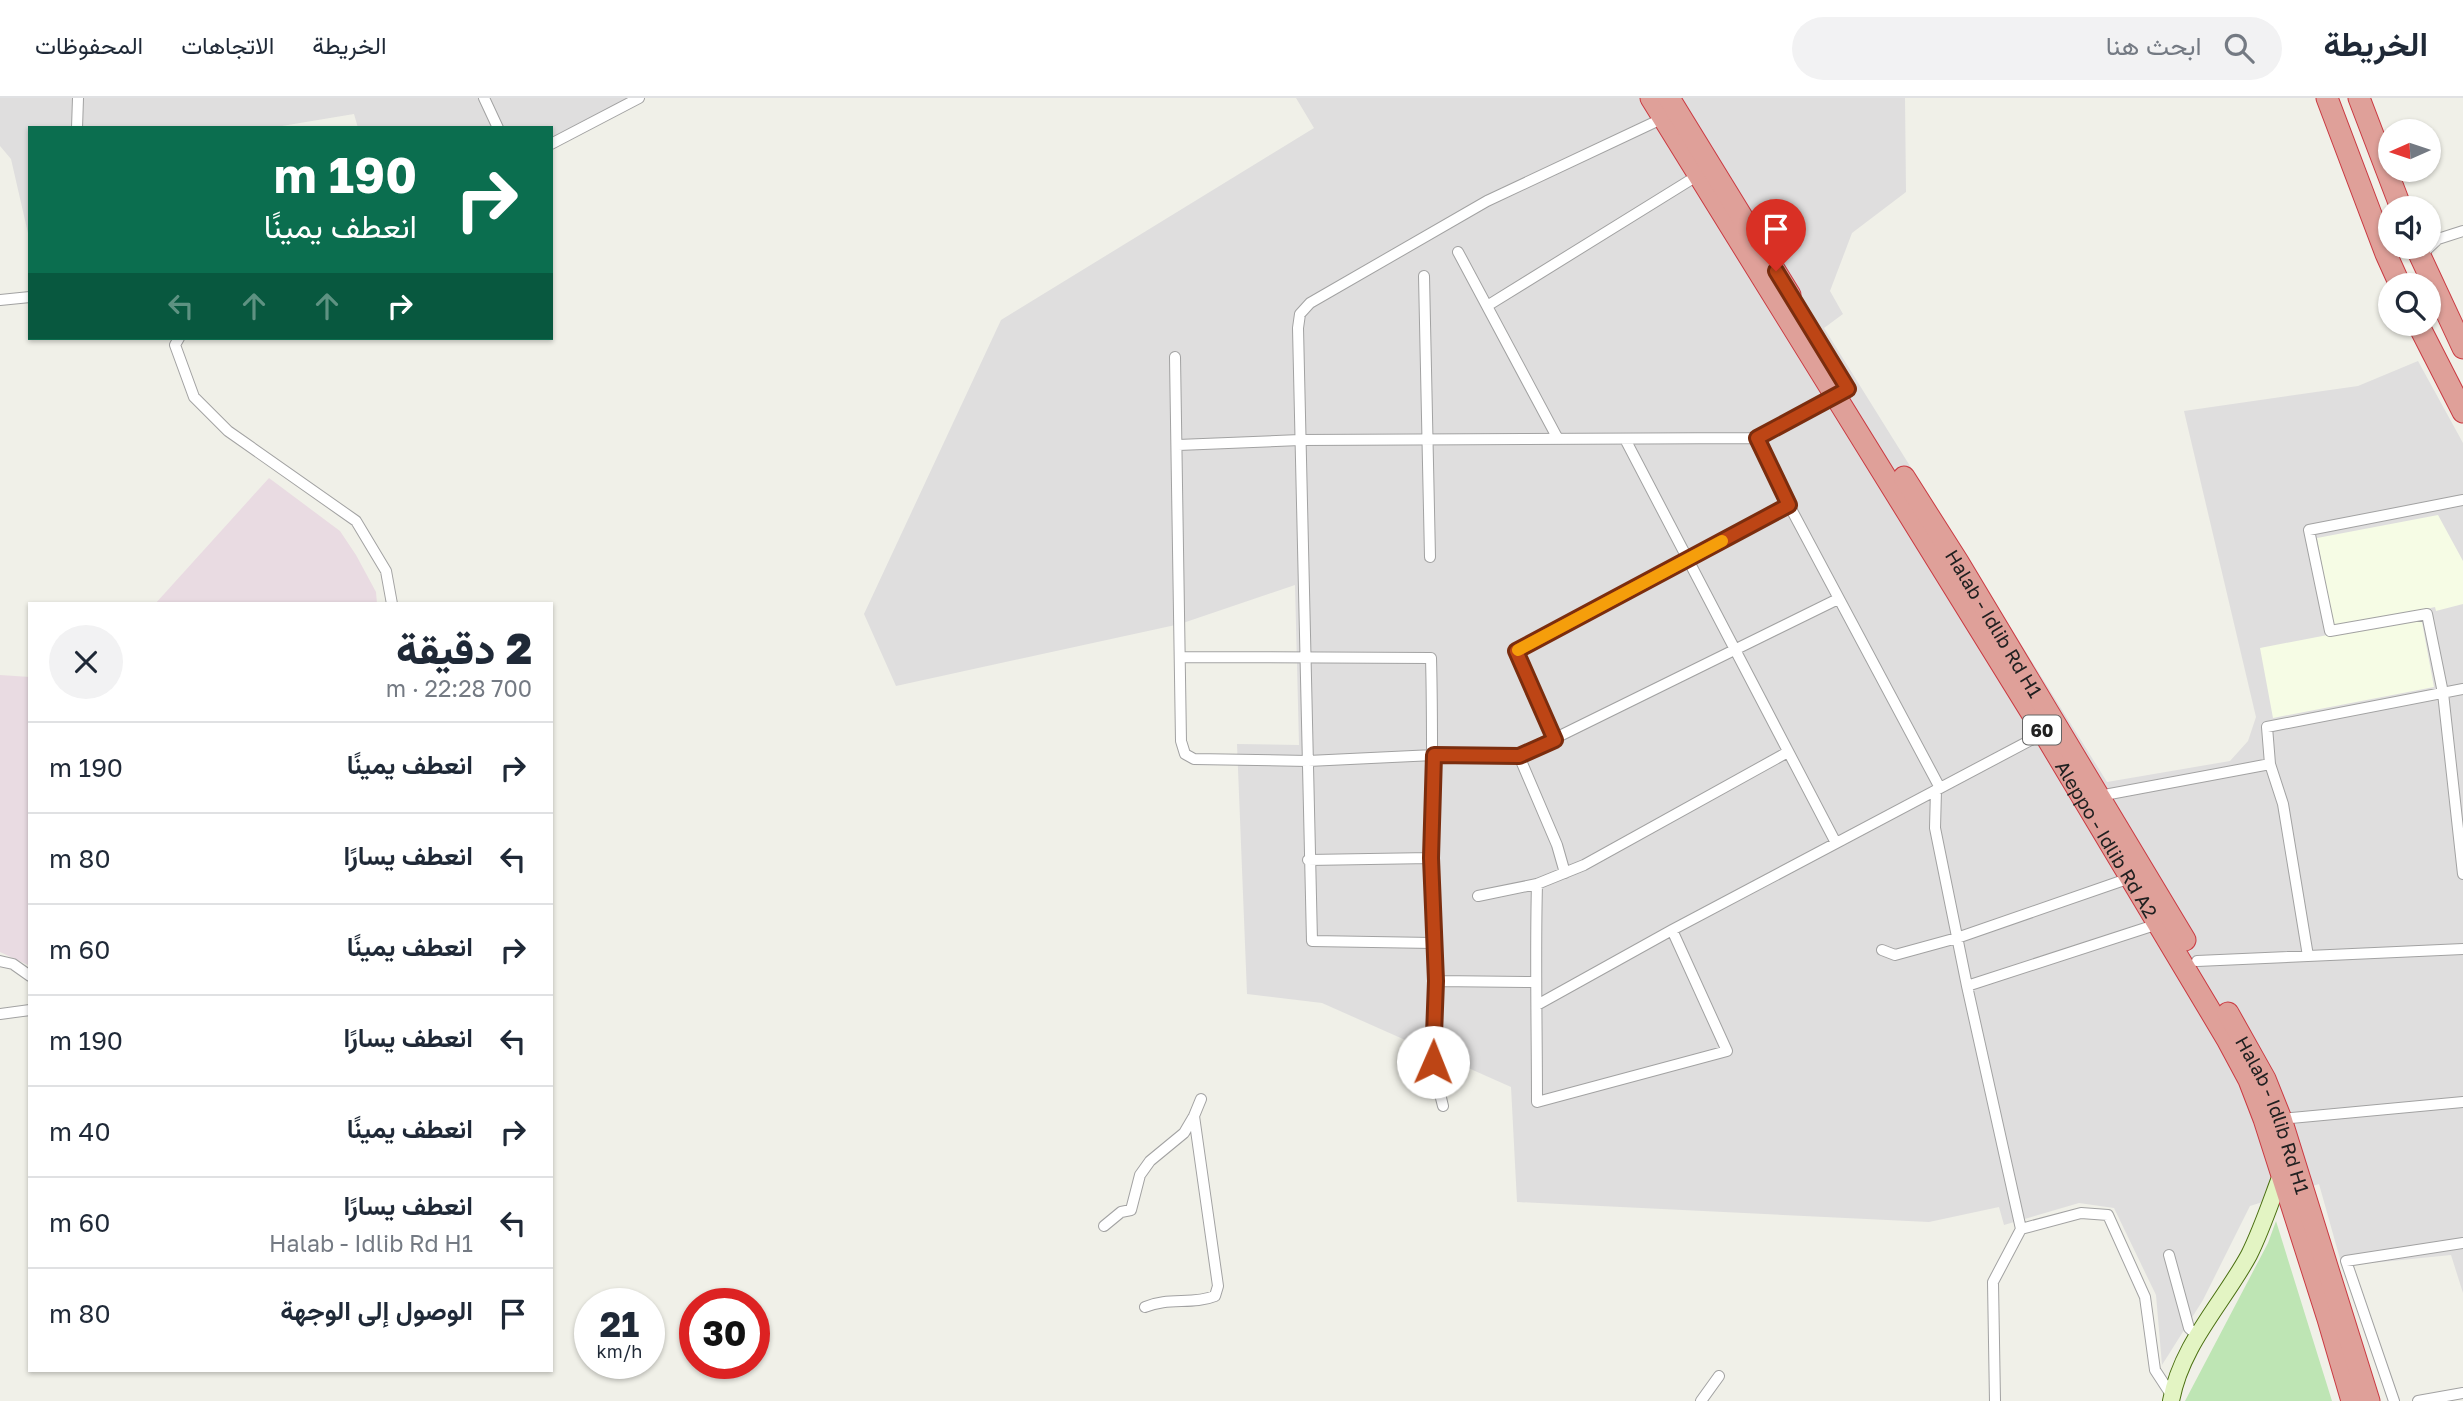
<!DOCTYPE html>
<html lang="ar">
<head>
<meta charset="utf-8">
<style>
	body { margin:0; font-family:"Golos Text",Vazirmatn,sans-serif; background:#f2f2f3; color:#1f2937; direction:rtl; height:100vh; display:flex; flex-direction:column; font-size:26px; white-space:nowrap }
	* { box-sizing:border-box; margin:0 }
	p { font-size:23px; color:#747a83 }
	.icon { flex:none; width:38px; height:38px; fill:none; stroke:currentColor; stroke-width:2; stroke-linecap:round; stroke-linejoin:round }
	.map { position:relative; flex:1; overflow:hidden; direction:ltr }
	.sheet { position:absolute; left:28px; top:504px; width:525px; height:770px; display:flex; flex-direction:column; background:#fff; border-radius:0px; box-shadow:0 2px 5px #0004; direction:rtl }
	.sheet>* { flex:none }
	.guide { position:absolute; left:28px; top:28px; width:525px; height:214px; border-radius:0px; box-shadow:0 2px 5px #0004; direction:rtl; background:#0b6e4f; color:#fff; overflow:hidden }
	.needle { width:46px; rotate:267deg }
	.fabs { position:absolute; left:2378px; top:21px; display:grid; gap:14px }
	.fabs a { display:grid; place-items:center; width:63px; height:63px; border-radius:50%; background:#fff; box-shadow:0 2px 5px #0004; font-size:35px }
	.speed { position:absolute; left:574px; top:1190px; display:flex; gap:14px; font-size:35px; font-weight:700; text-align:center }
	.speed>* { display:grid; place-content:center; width:91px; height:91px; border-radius:50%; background:#fff; box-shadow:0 2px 5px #0004; line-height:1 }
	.speed small { font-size:18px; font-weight:400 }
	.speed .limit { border:10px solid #d22; background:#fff; color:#111 }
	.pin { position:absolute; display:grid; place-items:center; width:60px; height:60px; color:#fff; margin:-72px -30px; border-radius:50% 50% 50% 0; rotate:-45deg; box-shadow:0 0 7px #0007 }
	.pin .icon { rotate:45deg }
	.me { position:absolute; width:77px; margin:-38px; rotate:1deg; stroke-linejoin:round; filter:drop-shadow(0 0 5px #0008) }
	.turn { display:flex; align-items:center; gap:24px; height:147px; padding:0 21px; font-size:32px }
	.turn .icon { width:91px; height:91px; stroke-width:2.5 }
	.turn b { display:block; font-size:49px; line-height:60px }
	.lanes { display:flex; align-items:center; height:66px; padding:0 21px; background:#0003; justify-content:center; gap:35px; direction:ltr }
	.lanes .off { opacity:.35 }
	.round { display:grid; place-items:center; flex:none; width:74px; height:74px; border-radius:37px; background:#f2f2f3 }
	.head { display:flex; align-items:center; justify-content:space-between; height:119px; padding:0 21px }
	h1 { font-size:42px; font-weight:800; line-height:52px }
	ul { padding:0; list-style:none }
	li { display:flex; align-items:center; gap:21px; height:91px; padding:0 21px; border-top:2px solid #e0e1e3 }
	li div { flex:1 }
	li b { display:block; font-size:26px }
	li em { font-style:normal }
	header { display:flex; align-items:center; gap:42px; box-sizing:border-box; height:98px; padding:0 35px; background:#fff; border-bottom:2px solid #e0e1e3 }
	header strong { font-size:33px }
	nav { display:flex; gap:38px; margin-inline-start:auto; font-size:24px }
	.search { width:490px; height:63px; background:#f2f2f3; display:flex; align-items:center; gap:18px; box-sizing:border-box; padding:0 24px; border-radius:38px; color:#747a83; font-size:26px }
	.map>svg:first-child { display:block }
	.residential { fill:#dfdede }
	.industrial { fill:#e9dbe2 }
	.education { fill:#f6fce5 }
	.grass { fill:#bee5b4 }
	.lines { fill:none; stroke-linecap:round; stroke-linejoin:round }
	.street-casing { stroke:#a2a2a2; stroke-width:12 }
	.secondary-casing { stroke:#4a6f10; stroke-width:18 }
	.highway-casing { stroke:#ca3a42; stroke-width:23 }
	.street { stroke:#fff; stroke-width:10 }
	.secondary { stroke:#e3f4c3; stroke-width:16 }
	.highway { stroke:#dfa099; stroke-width:21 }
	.route-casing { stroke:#7b2d0e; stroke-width:18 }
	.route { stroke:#bd4515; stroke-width:12 }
	.slow { stroke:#f59e0b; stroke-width:12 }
	.labels { text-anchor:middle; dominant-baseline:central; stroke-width:5; stroke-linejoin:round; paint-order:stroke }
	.shield { fill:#fff; stroke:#646464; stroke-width:2 }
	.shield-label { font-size:18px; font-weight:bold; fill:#212121 }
	.street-label { font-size:19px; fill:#212121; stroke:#fff }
</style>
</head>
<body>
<header>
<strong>الخريطة</strong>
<div class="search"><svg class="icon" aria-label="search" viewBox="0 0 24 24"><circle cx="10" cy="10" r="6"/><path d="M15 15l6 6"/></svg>ابحث هنا</div>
<nav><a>الخريطة</a><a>الاتجاهات</a><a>المحفوظات</a></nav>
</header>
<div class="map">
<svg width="2463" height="1303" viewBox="0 0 2463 1303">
	<rect width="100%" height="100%" fill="#f0f0e8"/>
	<path class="residential" d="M0 0H638L551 44V30H358L354 16 270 30H30V144L11 61 0 48Z
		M1296 0H1905L1906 94 1852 135 1830 193 1843 216 1824 230 2107 684 2230 663 2248 643 2256 619 2184 313 2358 288 2418 263 2463 345V1195L2451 1157 2342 1168 2319 1086 2250 1108 2203 1202 2162 1267 2156 1197 2114 1110 2079 1105 2004 1127 1999 1109 1929 1124 1517 1104 1511 989 1322 905 1247 896 1237 646 1299 647 1295 487 1180 526 896 588 864 516 1001 222 1314 30Z"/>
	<path class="industrial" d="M269 380 340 433 356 457 376 494 377 506H155Z
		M0 577 30 579V868L0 854Z"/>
	<path class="education" d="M2438 417 2463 463V506L2436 513 2435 509 2339 530 2333 526 2317 440Z
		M2421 519 2434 589 2273 620 2260 550Z"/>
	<path class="grass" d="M2276 1123 2332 1303H2185L2268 1145Z"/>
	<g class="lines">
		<g class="street-casing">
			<path id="street" d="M484 0 498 30
				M77 30 78 0
				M551 46 639 0
				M1458 154 1558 341
				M2420 158 2438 141 2463 133
				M1424 178 1430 459
				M0 202 30 199
				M1487 208 1692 81
				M179 240 175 247 194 299 228 333 356 423 386 473 392 506
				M1175 259 1181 643 1185 656 1194 661 1308 663 1434 657 1519 658 1838 501
				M1757 340 1789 407 1940 690
				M1625 341 1836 745
				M1178 347 1300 342 1757 340 1836 298
				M2463 402 2309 432 2330 533 2427 516 2443 595 2463 776
				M1180 559 1431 560C1434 667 1429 775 1436 883L1535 884
				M1555 642 1516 553 1789 407
				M1519 658 1557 747 1565 775
				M2270 666 2283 706 2308 858
				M1936 692 1935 730 1967 888 2021 1131
				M2099 698 2270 666 2267 629 2463 591
				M1308 762 1431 760
				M1537 786C1535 859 1537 931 1537 1004L1727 953 1672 832
				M1478 798 1537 786 1584 767 1788 654
				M1433 845 1312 843 1298 230 1300 216 1310 205 1487 103 1655 24
				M1882 852 1895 857 1957 840 2130 780
				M0 863 13 866 30 878
				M2197 863 2463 851
				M1436 883C1434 926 1431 966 1443 1008
				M1967 888 2158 826
				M1537 907 1672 832 2044 635
				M0 916 30 912
				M2281 1021 2463 1004
				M1104 1128 1121 1114 1131 1112 1140 1077 1150 1063 1184 1035 1194 1018 1201 1001
				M2169 1157 2189 1230 2198 1238
				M1145 1209C1168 1199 1193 1207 1215 1198L1218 1188 1194 1018
				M1701 1303 1719 1278
				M1995 1303 1993 1184 2021 1131 2081 1115 2108 1117 2145 1199 2155 1272 2172 1298
				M2394 1303 2346 1163 2463 1145
				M2418 1303 2463 1295"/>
		</g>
		<g class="secondary-casing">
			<path id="secondary" d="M2171 1303C2181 1247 2223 1205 2249 1157 2262 1131 2271 1103 2281 1077"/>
		</g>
		<g class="highway-casing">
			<g id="highway">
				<path id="s1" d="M1651 0 2044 635 2227 941 2249 982 2264 1021 2328 1221 2352 1303"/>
				<path d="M1669 0 1790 197"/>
				<path d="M2327 0 2386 156 2400 187"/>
				<path d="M2359 0 2401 110"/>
				<path d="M2416 149 2463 250"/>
				<path d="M2418 226 2463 314"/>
				<path id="s2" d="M1904 379 1958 464 2185 842"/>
				<path id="s3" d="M2228 915 2265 981 2281 1021 2369 1303"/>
			</g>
		</g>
		<use href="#street" class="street"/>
		<use href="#secondary" class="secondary"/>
		<use href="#highway" class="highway"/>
	</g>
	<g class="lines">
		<g class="route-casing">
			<path id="route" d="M1433 964 1436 883 1431 760 1434 657 1519 658 1555 642 1516 553 1789 407 1757 340 1848 291 1776 173"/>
		</g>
		<use href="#route" class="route"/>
		<path class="slow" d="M1518 552 1722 443"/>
	</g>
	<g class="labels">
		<rect class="shield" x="2023" y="617.5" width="38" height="29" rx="5"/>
		<g class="shield-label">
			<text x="2042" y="632">60</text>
		</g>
		<g class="street-label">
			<text stroke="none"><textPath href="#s2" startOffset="172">Halab - Idlib Rd H1</textPath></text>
			<text stroke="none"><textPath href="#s1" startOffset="870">Aleppo - Idlib Rd A2</textPath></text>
			<text stroke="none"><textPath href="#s3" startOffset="112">Halab - Idlib Rd H1</textPath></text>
		</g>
	</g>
</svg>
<div class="fabs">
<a><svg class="needle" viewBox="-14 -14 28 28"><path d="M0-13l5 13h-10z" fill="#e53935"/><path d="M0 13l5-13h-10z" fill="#747a83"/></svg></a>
<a><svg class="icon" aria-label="sound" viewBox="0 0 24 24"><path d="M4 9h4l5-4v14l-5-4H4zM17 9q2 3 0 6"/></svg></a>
<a><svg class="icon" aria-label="search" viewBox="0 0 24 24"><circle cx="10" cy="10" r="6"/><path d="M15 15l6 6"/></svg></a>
</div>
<div class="speed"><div>21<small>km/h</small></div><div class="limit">30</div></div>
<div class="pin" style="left:1776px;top:173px;background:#d93025"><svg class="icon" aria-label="arrive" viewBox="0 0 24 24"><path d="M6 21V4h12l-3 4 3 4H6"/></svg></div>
<svg class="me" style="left:1433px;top:964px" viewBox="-20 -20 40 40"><circle r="19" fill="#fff"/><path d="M0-13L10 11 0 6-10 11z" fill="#bd4515"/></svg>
<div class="guide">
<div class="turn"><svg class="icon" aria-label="right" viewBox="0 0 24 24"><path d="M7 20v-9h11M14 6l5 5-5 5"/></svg><div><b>190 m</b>انعطف يمينًا</div></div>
<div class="lanes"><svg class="icon off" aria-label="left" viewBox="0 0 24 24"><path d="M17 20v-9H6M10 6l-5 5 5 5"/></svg><svg class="icon off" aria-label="ahead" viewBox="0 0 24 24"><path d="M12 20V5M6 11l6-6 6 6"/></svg><svg class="icon off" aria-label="ahead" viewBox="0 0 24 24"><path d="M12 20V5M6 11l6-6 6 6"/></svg><svg class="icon" aria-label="right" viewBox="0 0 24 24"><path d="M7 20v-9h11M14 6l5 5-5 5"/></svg></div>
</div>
<section class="sheet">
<div class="head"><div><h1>2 دقيقة</h1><p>700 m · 22:28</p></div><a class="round"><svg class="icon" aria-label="close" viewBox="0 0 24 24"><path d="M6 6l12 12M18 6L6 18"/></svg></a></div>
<ul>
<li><svg class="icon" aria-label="right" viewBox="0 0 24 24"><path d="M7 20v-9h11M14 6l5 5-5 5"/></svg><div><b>انعطف يمينًا</b></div><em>190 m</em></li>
<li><svg class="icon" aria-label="left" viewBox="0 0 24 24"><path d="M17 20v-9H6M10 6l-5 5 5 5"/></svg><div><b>انعطف يسارًا</b></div><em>80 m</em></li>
<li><svg class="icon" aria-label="right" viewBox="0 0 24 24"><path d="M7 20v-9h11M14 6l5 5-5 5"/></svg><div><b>انعطف يمينًا</b></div><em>60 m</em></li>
<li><svg class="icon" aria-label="left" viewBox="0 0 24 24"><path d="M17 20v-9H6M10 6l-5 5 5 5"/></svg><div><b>انعطف يسارًا</b></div><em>190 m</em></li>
<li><svg class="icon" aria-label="right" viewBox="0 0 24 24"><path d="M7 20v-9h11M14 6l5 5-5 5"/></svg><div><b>انعطف يمينًا</b></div><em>40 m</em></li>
<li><svg class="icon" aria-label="left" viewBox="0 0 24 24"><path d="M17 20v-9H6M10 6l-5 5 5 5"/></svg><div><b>انعطف يسارًا</b><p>Halab - Idlib Rd H1</p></div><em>60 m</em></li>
<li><svg class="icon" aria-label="arrive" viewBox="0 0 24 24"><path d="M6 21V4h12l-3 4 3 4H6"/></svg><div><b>الوصول إلى الوجهة</b></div><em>80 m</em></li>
</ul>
</section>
</div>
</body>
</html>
